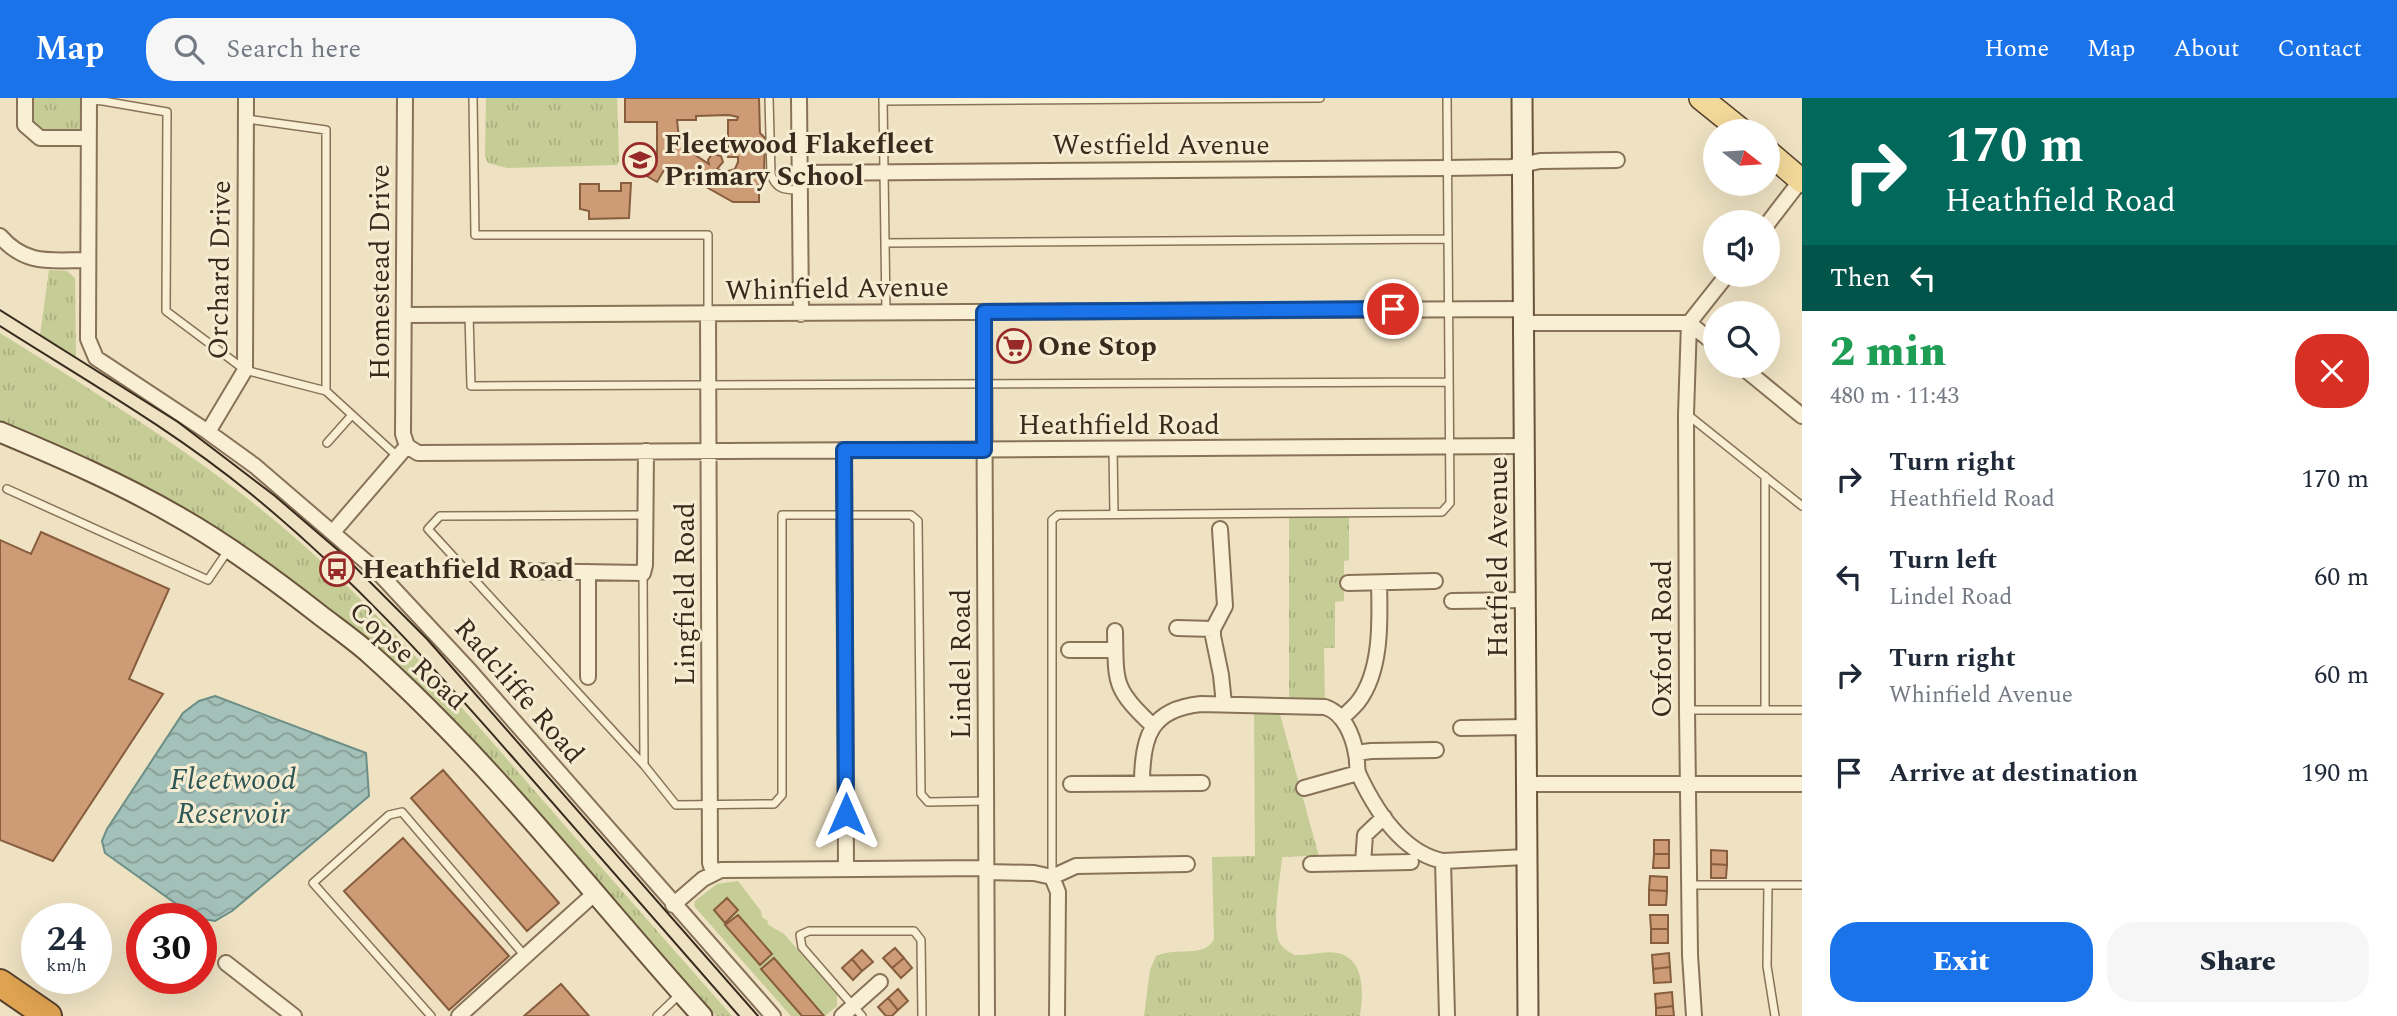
<!DOCTYPE html>
<html lang="en">
<head>
<meta charset="utf-8">
<style>
	body { margin:0; font-family:Spectral,serif; background:#f6f6f7; color:#1f2937; height:100vh; display:flex; flex-direction:column; font-size:26px; white-space:nowrap }
	* { box-sizing:border-box; margin:0 }
	p { font-size:23px; color:#747a83 }
	.icon { flex:none; width:38px; height:38px; fill:none; stroke:currentColor; stroke-width:2; stroke-linecap:round; stroke-linejoin:round }
	.map { position:relative; flex:1; overflow:hidden }
	.panel { display:flex; flex-direction:column; background:#fff; width:595px }
	.panel>* { flex:none }
	.guide { background:#00695c; color:#fff; overflow:hidden }
	.needle { width:46px; rotate:107deg }
	.controls { position:absolute; left:1703px; top:21px; display:grid; gap:14px }
	.controls a { display:grid; place-items:center; width:77px; height:77px; border-radius:50%; background:#fff; box-shadow:0 7px 28px #0002; font-size:35px }
	.speed { position:absolute; left:21px; top:805px; display:flex; gap:14px; font-size:35px; font-weight:700; text-align:center }
	.speed>* { display:grid; place-content:center; width:91px; height:91px; border-radius:50%; background:#fff; box-shadow:0 7px 28px #0002; line-height:1 }
	.speed small { font-size:18px; font-weight:400 }
	.speed .limit { border:10px solid #d22; background:#fff; color:#111 }
	.pin { position:absolute; display:grid; place-items:center; width:60px; height:60px; color:#fff; margin:-30px; border:4px solid #fff; border-radius:50%; box-shadow:0 2px 7px #0007 }
	.me { position:absolute; width:77px; margin:-38px; rotate:0deg; stroke-linejoin:round; filter:drop-shadow(0 0 5px #0008) }
	.turn { display:flex; align-items:center; gap:24px; height:147px; padding:0 28px; font-size:32px }
	.turn .icon { width:91px; height:91px; stroke-width:2.5 }
	.turn b { display:block; font-size:49px; line-height:60px }
	.then { display:flex; align-items:center; height:66px; padding:0 28px; background:#0003; gap:14px; font-size:26px }
	.round { display:grid; place-items:center; flex:none; width:74px; height:74px; border-radius:28px; background:#f6f6f7 }
	.headline { display:flex; align-items:center; justify-content:space-between; height:119px; padding:0 28px }
	h1 { font-size:42px; font-weight:800; line-height:52px; color:#1e9e55 }
	.cta { display:flex; gap:14px; margin-top:auto; padding:14px 28px }
	.cta a { flex:1; height:80px; border-radius:28px; background:#1a73e8; color:#fff; font-size:28px; font-weight:800; line-height:80px; text-align:center }
	.cta a+a { background:#f6f6f7; color:#1f2937 }
	ul { padding:0; list-style:none }
	li { display:flex; align-items:center; gap:21px; height:98px; padding:0 28px }
	li div { flex:1 }
	li b { display:block; font-size:26px }
	li em { font-style:normal }
	header { display:flex; align-items:center; gap:42px; box-sizing:border-box; height:98px; padding:0 35px; background:#1a73e8; color:#fff }
	header strong { font-size:33px }
	nav { display:flex; gap:38px; margin-inline-start:auto; font-size:24px }
	.search { width:490px; height:63px; background:#f6f6f7; display:flex; align-items:center; gap:18px; box-sizing:border-box; padding:0 24px; border-radius:28px; color:#747a83; font-size:26px }
	main { display:flex; flex:1; min-height:0 }
	.map>svg:first-child { display:block }
	.grass { fill:url(#grass-tufts) }
	.garden { fill:#c5cc95 }
	.water { fill:url(#water-waves); stroke:#6b8f86; stroke-width:2 }
	.building { fill:#cd9c77; stroke:#875d3e; stroke-width:2; fill-rule:evenodd }
	.lines { fill:none; stroke-linecap:round; stroke-linejoin:round }
	.lane-casing { stroke:#887359; stroke-width:10 }
	.street-casing { stroke:#887359; stroke-width:18 }
	.secondary-casing { stroke:#6a543c; stroke-width:23 }
	.primary-casing { stroke:#56412d; stroke-width:26 }
	.highway-casing { stroke:#56412d; stroke-width:30 }
	.lane { stroke:#f9efd5; stroke-width:7 }
	.street { stroke:#f9efd5; stroke-width:14 }
	.secondary { stroke:#f9efd5; stroke-width:19 }
	.primary { stroke:#f2d899; stroke-width:23 }
	.highway { stroke:#dfa351; stroke-width:26 }
	.tram { stroke:#382a1d; stroke-width:2 }
	.route-casing { stroke:#114b97; stroke-width:18 }
	.route { stroke:#1a73e8; stroke-width:12 }
	.labels { text-anchor:middle; dominant-baseline:central; stroke-width:6; stroke-linejoin:round; paint-order:stroke }
	.poi-label { font-size:28px; font-weight:bold; fill:#382a1d; stroke:#f6ecd1; text-anchor:start }
	.street-label { font-size:28px; fill:#382a1d; stroke:#f6ecd1 }
	.water-label { font-size:30px; font-style:italic; fill:#2c5756; stroke:#f6ecd1 }
</style>
</head>
<body>
<header>
<strong>Map</strong>
<div class="search"><svg class="icon" aria-label="search" viewBox="0 0 24 24"><circle cx="10" cy="10" r="6"/><path d="M15 15l6 6"/></svg>Search here</div>
<nav><a>Home</a><a>Map</a><a>About</a><a>Contact</a></nav>
</header>
<main>
<div class="map">
<svg width="1802" height="918" viewBox="0 0 1802 918">
	<defs>
		<pattern id="grass-tufts" width="24" height="20" patternUnits="userSpaceOnUse" patternTransform="scale(1.75)"><rect width="24" height="20" fill="#c5cc95"/><path d="M3 7l-1-3M5 7V3M7 7l1-3M15 17l-1-3M17 17v-4M19 17l1-3" fill="none" stroke="#aaaf80"/></pattern>
		<pattern id="water-waves" width="16" height="10" patternUnits="userSpaceOnUse" patternTransform="scale(1.75)"><rect width="16" height="10" fill="#a4c1b9"/><path d="M0 5q4-4 8 0t8 0" fill="none" stroke="#879d96"/></pattern>
	</defs>
	<rect width="100%" height="100%" fill="#eee2c2"/>
	<path class="grass" d="M25 0H89L88 40H40L25 27Z
		M486 0H617L619 63 617 67 507 70 488 65 485 58Z
		M49 172 67 173 75 180 76 259 40 237Z
		M0 235C104 300 208 363 300 444 382 517 454 600 526 683 594 761 663 840 732 918H716L537 716 286 479 0 334Z
		M1289 415H1349V462L1344 463V503L1335 504V550H1324L1325 609 1289 610Z
		M1254 607 1278 609 1321 766H1311L1308 758 1282 759C1281 777 1270 832 1281 847 1284 851 1290 854 1294 857 1308 858 1324 852 1338 855 1366 862 1363 897 1360 918H1144L1150 872 1156 858C1177 848 1204 861 1214 841L1212 759 1255 758Z"/>
	<path class="garden" d="M738 783 761 813 762 819 768 823 767 826 784 836 837 896V908L825 918H791L694 808 695 803 717 786Z"/>
	<path class="water" d="M215 598 366 655 369 698 232 813 215 823 196 820 105 755 102 743 107 731 183 615 199 603Z"/>
	<path class="building" d="M625 0H759L760 35 765 40 764 77 759 76V104H733L667 67 657 84 645 77 654 61 657 62V24H625ZM729 17 738 19 737 22H728V59H738V64L735 71 725 74 717 71 723 64 721 58 712 56 708 62 709 66 686 51 679 40 677 22H696V18Z
		M621 85H631L629 120 589 121V113L580 111V86H599V93H621Z
		M41 434 169 491 129 581 163 596 53 763 0 742V442L31 456Z
		M443 672 559 805 527 833 411 700Z
		M403 740 509 858 449 912 344 793Z
		M1654 742H1669V756H1654Z
		M1711 752 1727 753V767L1711 766Z
		M1654 756H1669V770H1653Z
		M1711 766 1727 767 1726 780H1711Z
		M1650 778 1667 779V793L1649 792Z
		M1649 792 1667 793 1666 807H1649Z
		M727 800 738 812 725 825 714 812Z
		M738 817 772 856 760 867 725 827Z
		M1650 817H1668V831H1651Z
		M1651 831H1668V845H1651Z
		M895 850 904 860 892 870 883 860Z
		M862 852 873 864 862 873 852 861Z
		M1669 855 1670 869 1653 871 1652 857Z
		M774 860 824 918H802L761 871Z
		M904 860 912 870 901 880 892 870Z
		M852 861 862 873 853 882 842 870Z
		M1670 869 1671 884 1654 885 1653 871Z
		M561 886 589 918H524Z
		M898 891 908 903 898 912 888 900Z
		M1672 894 1673 908 1656 910 1655 896Z
		M888 900 898 912 892 918H886L878 909Z
		M1673 908 1674 918H1656V910Z"/>
	<g class="lines">
		<g class="lane-casing">
			<path id="lane" d="M473 0 475 137H708V217
				M769 0 771 76C776 92 785 92 800 92
				M883 1 886 215
				M89 2 103 3 167 14 166 213 245 272 326 293 397 358
				M883 3 1320 0
				M247 21 326 32V293
				M885 145 1448 141
				M469 217 471 288 1448 284
				M1688 317 1802 408
				M327 345 351 318
				M1113 351 1114 416
				M1765 378V612
				M7 391 208 482 229 451
				M645 417 440 418 428 431 644 667 676 707 774 706 782 697V417H911L918 423 921 696 928 704 986 703
				M643 475 644 666
				M1687 612H1802
				M1052 778V422L1058 417 1442 414 1450 405 1447 0
				M1690 787H1802
				M1768 787 1767 868 1775 918
				M431 918 313 785 389 717 402 714 525 858
				M657 918 681 895
				M862 918 802 849 800 837 809 833H914L921 842 922 918"/>
		</g>
		<g class="street-casing">
			<path id="street" d="M25 0V27L40 40H88
				M89 0 88 241 96 260 208 334 255 368 377 473 470 573 773 918
				M405 0 403 336 407 348
				M799 0 801 216
				M800 75 1447 70 1511 69 1540 63 1617 62
				M1768 125 1801 82
				M0 138C26 168 51 162 87 162
				M984 214 987 918
				M404 217 1523 211
				M708 217 710 765 713 774
				M1523 225H1689L1715 246
				M1741 268 1802 318
				M208 334 245 272 246 0
				M407 348 418 355 1526 348
				M844 352 846 771
				M1220 431 1225 508 1213 531V538L1221 577 1224 606
				M333 434 407 348
				M520 473 643 475 645 467 646 353
				M588 474V579
				M1348 485 1435 483
				M1452 503 1526 502
				M1177 530 1213 531
				M1115 533C1116 586 1113 590 1153 628
				M1069 552H1115
				M1342 620C1347 615 1353 610 1358 604 1382 573 1380 522 1379 485
				M1461 630 1528 629
				M1356 655 1371 653 1436 652
				M1142 685C1142 638 1151 611 1201 606L1325 609C1344 615 1353 638 1356 656 1358 663 1356 671 1359 677 1376 713 1403 755 1443 763
				M1071 686 1202 685
				M1528 686H1802
				M1304 690 1358 675
				M1363 765 1365 737 1384 719
				M1311 766 1411 764
				M986 774 1034 775 1052 779
				M673 807 703 781 721 772 986 770
				M226 865 294 918
				M459 918 594 796
				M842 918 880 884
				M1057 918 1058 794 1052 779 1076 768 1187 766
				M1447 918 1443 763 1527 759
				M1694 918 1690 857 1687 612 1686 316 1689 225 1727 177"/>
		</g>
		<g class="secondary-casing">
			<path id="secondary" d="M1522 0 1528 918
				M0 334C60 359 120 385 177 418 227 446 274 481 320 517 337 530 354 542 370 556 492 665 593 797 702 918"/>
		</g>
		<g class="primary-casing">
			<path id="primary" d="M1701 0 1742 33
				M1768 54 1802 83"/>
		</g>
		<g class="highway-casing">
			<path id="highway" d="M0 885 48 918"/>
		</g>
		<use href="#lane" class="lane"/>
		<use href="#street" class="street"/>
		<use href="#secondary" class="secondary"/>
		<use href="#primary" class="primary"/>
		<use href="#highway" class="highway"/>
		<path class="tram" d="M0 212 178 324 275 398 339 453 427 541 758 918
			M0 228C85 282 173 332 251 396 349 476 433 568 516 663 590 748 664 833 739 918"/>
	</g>
	<g class="lines">
		<g class="route-casing">
			<path id="route" d="M846 716 844 352H984V214L1393 211"/>
		</g>
		<use href="#route" class="route"/>
	</g>
	<defs>
		<g id="school-ring" transform="scale(1.75)"><circle r="9.5" fill="#f6ecd1" stroke="#972a28" stroke-width="1.5"/><path d="M0-5L7-2L0 1L-7-2ZM-4 1L0 2.5L4 1V4Q0 6-4 4Z" fill="#972a28"/></g>
		<g id="supermarket-ring" transform="scale(1.75)"><circle r="9.5" fill="#f6ecd1" stroke="#972a28" stroke-width="1.5"/><path d="M-6-5.5h2.5l.6 2H6L4.5 2H-2.5L-4.4-4H-6ZM-1.5 3.2a1.3 1.3 0 1 0 .1 0ZM3 3.2a1.3 1.3 0 1 0 .1 0Z" fill="#972a28"/></g>
		<g id="bus-ring" transform="scale(1.75)"><circle r="9.5" fill="#f6ecd1" stroke="#972a28" stroke-width="1.5"/><path d="M-5-6H5V4H4V6H2V4H-2V6H-4V4H-5ZM-3.5-4V0h7V-4ZM-3.5 1.2v1.5H-2V1.2ZM2 1.2v1.5H3.5V1.2Z" fill="#972a28"/></g>
	</defs>
	<g fill-rule="evenodd">
		<use href="#school-ring" x="640" y="62"/>
		<use href="#supermarket-ring" x="1014" y="248"/>
		<use href="#bus-ring" x="337" y="471"/>
	</g>
	<g class="labels">
		<g class="poi-label">
			<text x="664" y="46">Fleetwood Flakefleet<tspan x="664" dy="32">Primary School</tspan></text>
			<text x="1038" y="248">One Stop</text>
			<text x="362" y="471">Heathfield Road</text>
		</g>
		<g class="street-label">
			<text x="1161" y="47">Westfield Avenue</text>
			<text transform="translate(220 172) rotate(-89)">Orchard Drive</text>
			<text transform="translate(380 174) rotate(-90)">Homestead Drive</text>
			<text transform="translate(837 191) rotate(-1)">Whinfield Avenue</text>
			<text x="1119" y="327">Heathfield Road</text>
			<text transform="translate(1498 459) rotate(-90)">Hatfield Avenue</text>
			<text transform="translate(685 496) rotate(-90)">Lingfield Road</text>
			<text transform="translate(1662 541) rotate(-90)">Oxford Road</text>
			<text transform="translate(408 558) rotate(42)">Copse Road</text>
			<text transform="translate(961 566) rotate(-90)">Lindel Road</text>
			<text transform="translate(519 593) rotate(49)">Radcliffe Road</text>
		</g>
		<g class="water-label">
			<text x="233" y="682">Fleetwood<tspan x="233" dy="34">Reservoir</tspan></text>
		</g>
	</g>
</svg>
<div class="controls">
<a><svg class="needle" viewBox="-14 -14 28 28"><path d="M0-13l5 13h-10z" fill="#e53935"/><path d="M0 13l5-13h-10z" fill="#747a83"/></svg></a>
<a><svg class="icon" aria-label="sound" viewBox="0 0 24 24"><path d="M4 9h4l5-4v14l-5-4H4zM17 9q2 3 0 6"/></svg></a>
<a><svg class="icon" aria-label="search" viewBox="0 0 24 24"><circle cx="10" cy="10" r="6"/><path d="M15 15l6 6"/></svg></a>
</div>
<div class="speed"><div>24<small>km/h</small></div><div class="limit">30</div></div>
<div class="pin" style="left:1393px;top:211px;background:#d93025"><svg class="icon" aria-label="arrive" viewBox="0 0 24 24"><path d="M6 21V4h12l-3 4 3 4H6"/></svg></div>
<svg class="me" style="left:846px;top:716px" viewBox="-20 -20 40 40"><path d="M0-17L14 15 0 8-14 15z" fill="#1a73e8" stroke="#fff" stroke-width="4"/></svg>
</div>
<section class="panel">
<div class="guide">
<div class="turn"><svg class="icon" aria-label="right" viewBox="0 0 24 24"><path d="M7 20v-9h11M14 6l5 5-5 5"/></svg><div><b>170 m</b>Heathfield Road</div></div>
<div class="then">Then<svg class="icon" aria-label="left" viewBox="0 0 24 24"><path d="M17 20v-9H6M10 6l-5 5 5 5"/></svg></div>
</div>
<div class="headline"><div><h1>2 min</h1><p>480 m · 11:43</p></div><a class="round" style="background:#d93025;color:#fff"><svg class="icon" aria-label="close" viewBox="0 0 24 24"><path d="M6 6l12 12M18 6L6 18"/></svg></a></div>
<ul>
<li><svg class="icon" aria-label="right" viewBox="0 0 24 24"><path d="M7 20v-9h11M14 6l5 5-5 5"/></svg><div><b>Turn right</b><p>Heathfield Road</p></div><em>170 m</em></li>
<li><svg class="icon" aria-label="left" viewBox="0 0 24 24"><path d="M17 20v-9H6M10 6l-5 5 5 5"/></svg><div><b>Turn left</b><p>Lindel Road</p></div><em>60 m</em></li>
<li><svg class="icon" aria-label="right" viewBox="0 0 24 24"><path d="M7 20v-9h11M14 6l5 5-5 5"/></svg><div><b>Turn right</b><p>Whinfield Avenue</p></div><em>60 m</em></li>
<li><svg class="icon" aria-label="arrive" viewBox="0 0 24 24"><path d="M6 21V4h12l-3 4 3 4H6"/></svg><div><b>Arrive at destination</b></div><em>190 m</em></li>
</ul>
<div class="cta"><a>Exit</a><a>Share</a></div>
</section>
</main>
</body>
</html>
